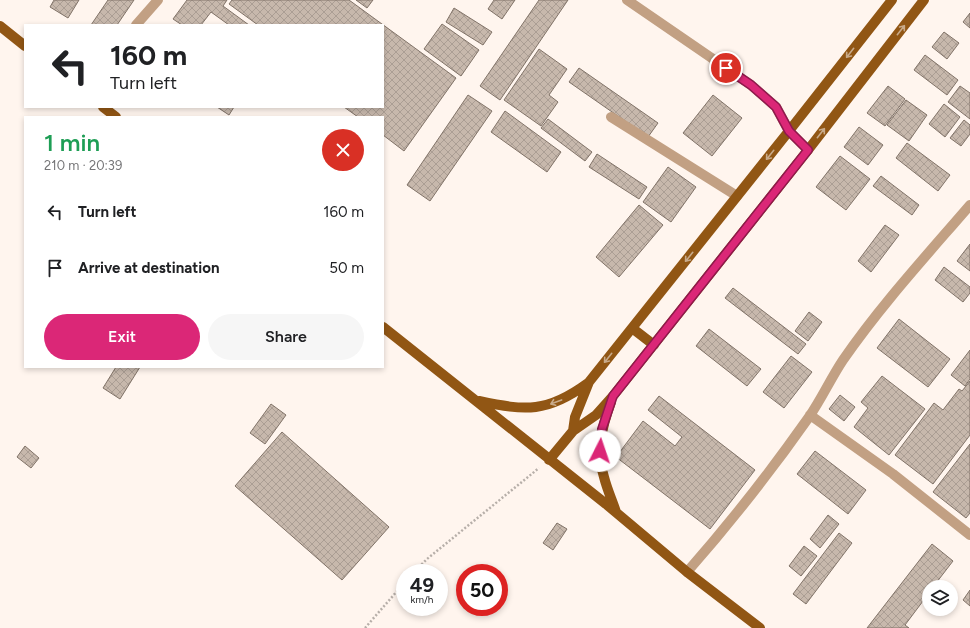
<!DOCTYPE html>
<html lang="en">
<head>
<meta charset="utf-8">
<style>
	body { margin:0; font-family:Figtree,sans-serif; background:#f6f6f6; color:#202124; height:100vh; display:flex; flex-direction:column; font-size:15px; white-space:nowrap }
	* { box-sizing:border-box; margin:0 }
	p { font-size:13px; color:#757577 }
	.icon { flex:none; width:22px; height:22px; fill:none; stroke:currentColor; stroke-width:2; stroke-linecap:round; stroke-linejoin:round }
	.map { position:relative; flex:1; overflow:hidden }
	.details { position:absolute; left:24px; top:116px; width:360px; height:252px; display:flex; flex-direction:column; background:#fff; border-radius:0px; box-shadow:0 2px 6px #0003 }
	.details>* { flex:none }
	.guide { position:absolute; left:24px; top:24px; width:360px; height:84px; border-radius:0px; box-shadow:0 2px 6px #0003; background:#fff; color:#202124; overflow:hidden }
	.tools { position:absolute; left:922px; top:580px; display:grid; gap:8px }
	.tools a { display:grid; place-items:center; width:36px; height:36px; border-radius:50%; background:#fff; box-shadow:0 2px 6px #0003; font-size:20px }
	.speed { position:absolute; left:396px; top:564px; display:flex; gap:8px; font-size:20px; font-weight:700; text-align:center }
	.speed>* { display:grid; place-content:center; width:52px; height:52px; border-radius:50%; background:#fff; box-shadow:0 2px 6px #0003; line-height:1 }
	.speed small { font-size:10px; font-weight:400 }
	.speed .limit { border:6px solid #d22; background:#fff; color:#111 }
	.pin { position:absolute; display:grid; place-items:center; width:34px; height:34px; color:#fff; margin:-17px; border:2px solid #fff; border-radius:50%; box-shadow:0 1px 4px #0007 }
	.me { position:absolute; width:44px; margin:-22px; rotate:4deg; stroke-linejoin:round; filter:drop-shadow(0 0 3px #0008) }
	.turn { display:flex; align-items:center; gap:14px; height:84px; padding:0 20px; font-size:18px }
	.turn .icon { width:52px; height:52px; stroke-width:2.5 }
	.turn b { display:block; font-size:28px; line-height:34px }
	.round { display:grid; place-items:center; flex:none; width:42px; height:42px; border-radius:21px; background:#f6f6f6 }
	.overview { display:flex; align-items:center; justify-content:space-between; height:68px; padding:0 20px }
	h1 { font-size:24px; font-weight:600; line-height:30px; color:#1e9e55 }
	.action { display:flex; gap:8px; margin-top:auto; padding:8px 20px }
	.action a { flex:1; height:46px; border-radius:24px; background:#db2777; color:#fff; font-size:16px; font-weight:600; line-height:46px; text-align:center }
	.action a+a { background:#f6f6f6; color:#202124 }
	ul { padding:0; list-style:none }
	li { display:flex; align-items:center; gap:12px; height:56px; padding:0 20px }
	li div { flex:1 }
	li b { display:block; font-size:15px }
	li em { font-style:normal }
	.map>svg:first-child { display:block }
	.building { fill:url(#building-cross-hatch); stroke:#817368 }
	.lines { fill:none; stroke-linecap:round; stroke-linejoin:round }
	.path { stroke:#b7afa9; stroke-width:2.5; stroke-dasharray:2 2; stroke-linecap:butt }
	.minor { stroke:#c2a083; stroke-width:10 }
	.major { stroke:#915614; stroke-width:10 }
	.oneway { stroke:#c8aa8a }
	.route-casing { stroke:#8e194d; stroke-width:10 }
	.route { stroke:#db2777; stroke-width:7 }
</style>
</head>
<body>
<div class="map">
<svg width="970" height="628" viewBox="0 0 970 628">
	<defs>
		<pattern id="building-cross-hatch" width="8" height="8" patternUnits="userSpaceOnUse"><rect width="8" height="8" fill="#c7b8ac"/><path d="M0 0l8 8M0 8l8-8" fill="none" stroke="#ab9e94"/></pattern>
	</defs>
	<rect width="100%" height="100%" fill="#fff5ee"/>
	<path class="building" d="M54 0H79L68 18 50 7Z
		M108 0H134L117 25H91Z
		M187 0H227L223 6 249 25H229L211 12 201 25H182L173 19Z
		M232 0H349L456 78 404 151 383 135V117H358L344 107H383V25H258L229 4Z
		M356 0H373L367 8Z
		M494 0H515L502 19 488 9Z
		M539 0H568L500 100 480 86Z
		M454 8 492 32 483 45 446 22Z
		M970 13V28L963 22Z
		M442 24 479 50 461 76 424 49Z
		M944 32 959 43 947 59 932 47Z
		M539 49 567 69 549 95 558 102 541 126 504 100Z
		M925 55 958 80 947 95 914 70Z
		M579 68 658 123 648 137 569 82Z
		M888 86 905 99 885 126 867 113Z
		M960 86 970 93V119L948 102Z
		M468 95 492 111 430 201 407 185Z
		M713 95 742 118 712 156 683 133Z
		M906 100 927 115 909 141 887 125Z
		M944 104 960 117 945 137 929 124Z
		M217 107H234L229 115Z
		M505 111 561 152 547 172 491 132Z
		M548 119 592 152 585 161 541 128Z
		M964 120 970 125V134L961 146 950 138Z
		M859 127 883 145 868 165 844 147Z
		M907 143 950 175 938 191 896 158Z
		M597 154 647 187 639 199 589 167Z
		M840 156 870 179 846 210 816 187Z
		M668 167 696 187 671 222 643 202Z
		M881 176 919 205 912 215 873 186Z
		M639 205 663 225 619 277 596 257Z
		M885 225 899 235 871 272 858 261Z
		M970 244V271L957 261Z
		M944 267 970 287V293L963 302 935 280Z
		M733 288 806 344 798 354 725 298Z
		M809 312 822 322 808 341 795 331Z
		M899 319 950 359 928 387 877 348Z
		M709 329 761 369 747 386 696 346Z
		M970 350V379L965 386 951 375Z
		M791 356 812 372 784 408 763 392Z
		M116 367H140L120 399 103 388Z
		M882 376 925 409 889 455 854 427 868 408 861 402Z
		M970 381V435L933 484 895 455 934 403 943 410 959 389 962 391Z
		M840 395 855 407 844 421 829 409Z
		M659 396 755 470 710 529 616 457 643 421 675 446 682 437 648 410Z
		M271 404 286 415 265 444 250 433Z
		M282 432 389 527 342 580 235 486Z
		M970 444V513L966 518 933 492Z
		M25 446 39 458 31 468 17 457Z
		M815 451 866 490 848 514 797 474Z
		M828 515 839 524 820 548 810 539Z
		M557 523 567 529 553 550 543 543Z
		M839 533 852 543 806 604 793 594Z
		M932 544 953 561 933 587H929V593L905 625 909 628H867Z
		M804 546 817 556 801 576 789 566Z
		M970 590V606L963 600Z"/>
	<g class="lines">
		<path class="path" d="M413 573 427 559 539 468
			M365 628 405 582"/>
		<path class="minor" d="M627 0 751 85 776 107 789 131 808 150
			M136 25 158 0
			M611 117 737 196
			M810 415 893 474 970 535
			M687 572C731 522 771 471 809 417 822 398 831 378 843 360 881 305 927 255 970 205"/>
		<path class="major" d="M0 26 25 46
			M103 107 116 117
			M383 327 606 504 687 572 760 628
			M632 328 654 345
			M479 401C526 411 547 413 588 383
			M611 402C602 426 596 451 604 477 607 489 612 500 616 512
			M573 431 575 417 589 382 789 131 892 0
			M549 460 573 431 596 415 613 396 808 150 924 0"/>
	</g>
	<defs><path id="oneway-shaft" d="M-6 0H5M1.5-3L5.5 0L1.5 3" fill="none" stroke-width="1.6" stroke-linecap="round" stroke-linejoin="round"/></defs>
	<g class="oneway">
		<use href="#oneway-shaft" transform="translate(901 30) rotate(-52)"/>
		<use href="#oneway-shaft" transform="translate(850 53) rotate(128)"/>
		<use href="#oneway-shaft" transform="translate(821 133) rotate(-52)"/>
		<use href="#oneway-shaft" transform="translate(770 155) rotate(129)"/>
		<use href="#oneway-shaft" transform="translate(689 257) rotate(129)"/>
		<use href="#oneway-shaft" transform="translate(608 358) rotate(129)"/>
		<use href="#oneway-shaft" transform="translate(556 402) rotate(160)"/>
	</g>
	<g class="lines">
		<g class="route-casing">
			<path id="route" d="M600 451 602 429 613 396 808 150 789 131 776 107 751 85 726 68"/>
		</g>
		<use href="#route" class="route"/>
	</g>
</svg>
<div class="tools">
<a><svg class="icon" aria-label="layers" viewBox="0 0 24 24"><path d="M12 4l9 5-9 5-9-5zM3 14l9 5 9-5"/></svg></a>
</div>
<div class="speed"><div>49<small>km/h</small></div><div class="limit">50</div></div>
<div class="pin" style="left:726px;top:68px;background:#d93025"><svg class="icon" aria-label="arrive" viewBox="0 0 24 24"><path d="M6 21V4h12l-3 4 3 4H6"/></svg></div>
<svg class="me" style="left:600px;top:451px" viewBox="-20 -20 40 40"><circle r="19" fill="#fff"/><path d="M0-13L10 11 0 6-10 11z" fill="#db2777"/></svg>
<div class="guide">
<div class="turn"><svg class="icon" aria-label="left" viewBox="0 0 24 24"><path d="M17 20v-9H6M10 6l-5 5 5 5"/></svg><div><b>160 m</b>Turn left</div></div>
</div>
<section class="details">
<div class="overview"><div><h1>1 min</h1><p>210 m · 20:39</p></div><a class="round" style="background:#d93025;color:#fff"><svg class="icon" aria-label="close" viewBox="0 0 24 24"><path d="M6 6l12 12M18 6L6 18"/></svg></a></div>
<ul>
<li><svg class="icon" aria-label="left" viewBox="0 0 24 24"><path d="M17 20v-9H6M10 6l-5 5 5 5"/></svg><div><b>Turn left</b></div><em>160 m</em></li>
<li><svg class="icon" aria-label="arrive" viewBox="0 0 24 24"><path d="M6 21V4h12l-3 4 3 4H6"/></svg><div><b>Arrive at destination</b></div><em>50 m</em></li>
</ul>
<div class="action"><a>Exit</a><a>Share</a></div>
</section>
</div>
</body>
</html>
